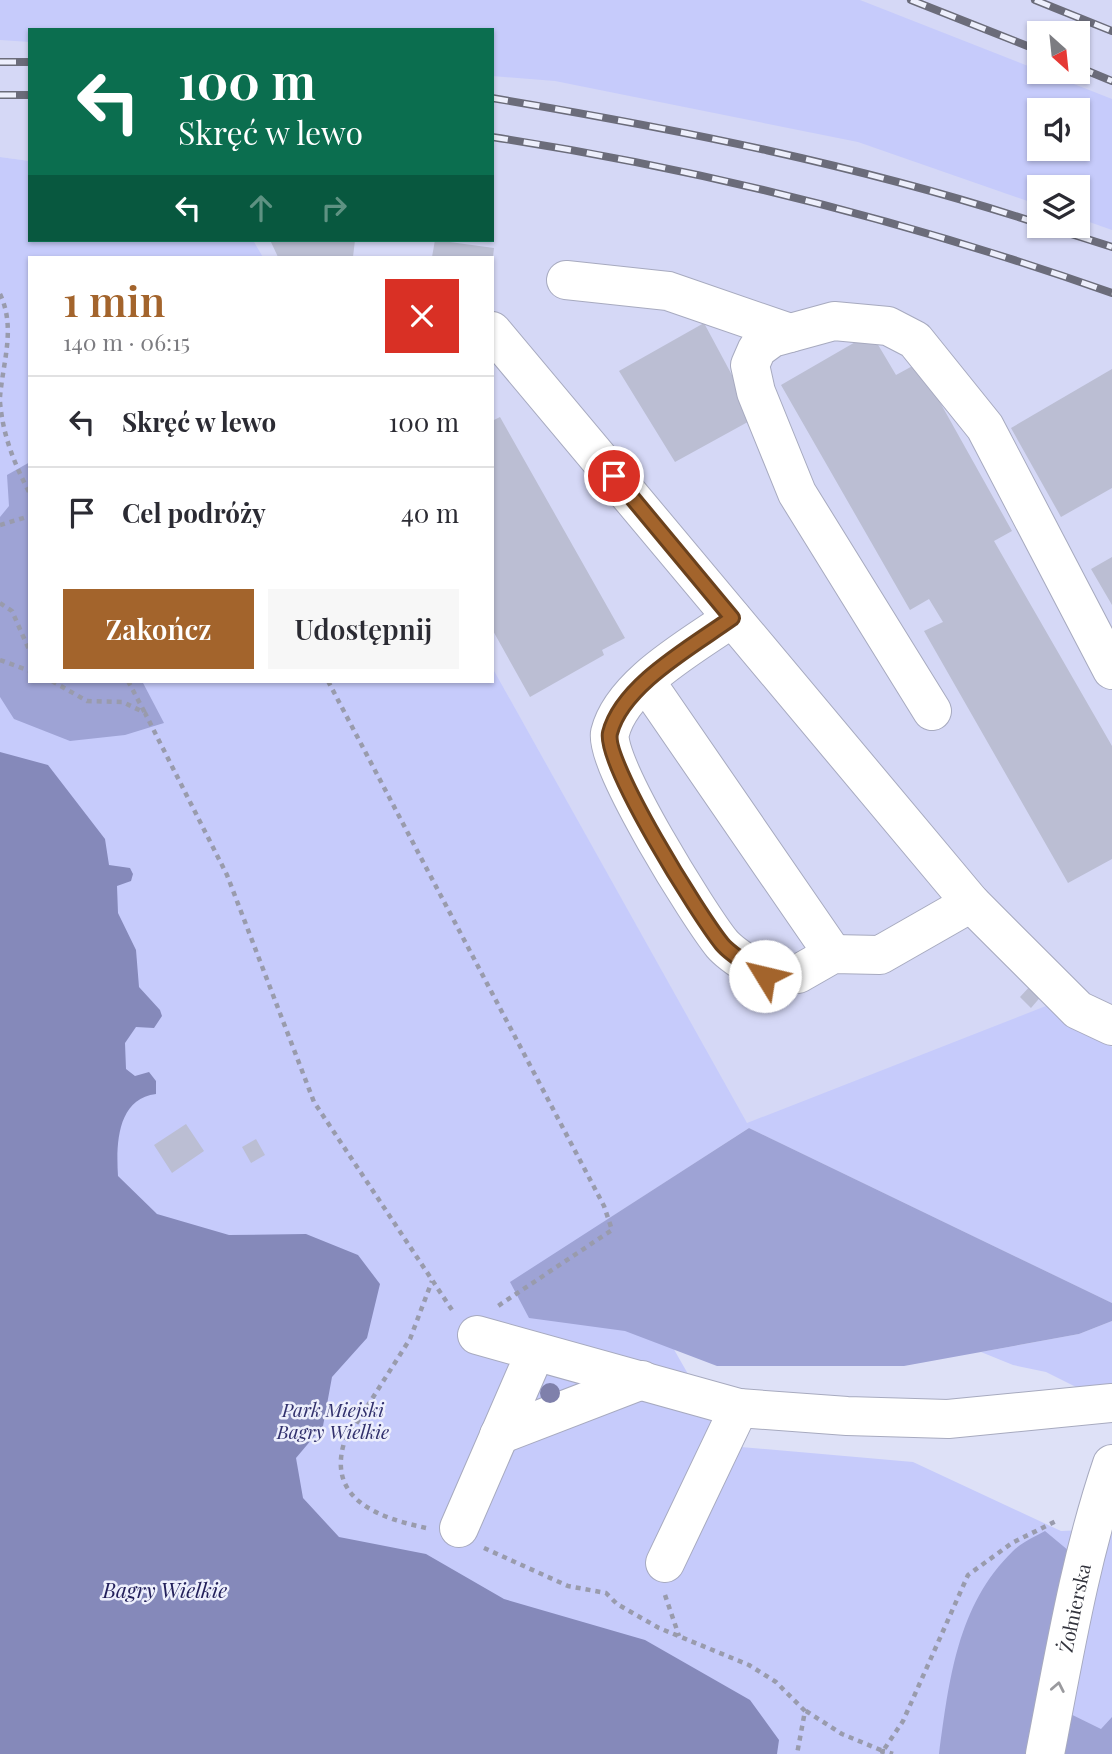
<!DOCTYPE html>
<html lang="pl">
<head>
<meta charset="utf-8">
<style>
	body { margin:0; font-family:"Playfair Display",serif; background:#f7f7f7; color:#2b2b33; height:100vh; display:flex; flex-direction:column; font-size:26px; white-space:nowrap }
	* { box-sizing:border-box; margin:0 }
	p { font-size:23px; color:#7c7c81 }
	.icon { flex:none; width:38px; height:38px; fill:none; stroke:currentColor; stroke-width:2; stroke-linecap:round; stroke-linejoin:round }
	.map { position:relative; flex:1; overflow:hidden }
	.sheet { position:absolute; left:28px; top:256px; width:466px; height:427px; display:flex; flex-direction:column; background:#fff; border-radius:0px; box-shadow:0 2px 5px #0004 }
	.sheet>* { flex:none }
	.top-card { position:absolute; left:28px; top:28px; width:466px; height:214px; border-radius:0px; box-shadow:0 2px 5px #0004; background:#0b6e4f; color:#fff; overflow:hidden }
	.needle { width:46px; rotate:153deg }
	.buttons { position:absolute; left:1027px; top:21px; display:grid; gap:14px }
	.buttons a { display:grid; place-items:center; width:63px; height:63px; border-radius:0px; background:#fff; box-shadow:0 2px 5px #0004; font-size:35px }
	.pin { position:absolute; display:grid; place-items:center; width:60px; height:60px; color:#fff; margin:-30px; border:4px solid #fff; border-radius:50%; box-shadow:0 2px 7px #0007 }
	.me { position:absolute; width:77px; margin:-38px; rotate:306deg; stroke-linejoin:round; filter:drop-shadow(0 0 5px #0008) }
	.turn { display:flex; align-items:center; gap:24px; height:147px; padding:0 35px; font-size:32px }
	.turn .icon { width:91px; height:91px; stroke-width:2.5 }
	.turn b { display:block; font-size:49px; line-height:60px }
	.lanes { display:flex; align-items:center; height:66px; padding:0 35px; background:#0003; justify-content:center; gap:35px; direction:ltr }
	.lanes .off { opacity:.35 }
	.round { display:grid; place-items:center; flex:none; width:74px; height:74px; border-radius:0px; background:#f7f7f7 }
	.summary { display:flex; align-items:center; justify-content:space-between; height:119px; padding:0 35px }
	h1 { font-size:42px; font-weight:600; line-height:52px; color:#a3642c }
	.action { display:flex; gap:14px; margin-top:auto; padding:14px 35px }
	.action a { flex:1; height:80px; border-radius:0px; background:#a3642c; color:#fff; font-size:28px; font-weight:600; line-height:80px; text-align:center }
	.action a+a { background:#f7f7f7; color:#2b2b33 }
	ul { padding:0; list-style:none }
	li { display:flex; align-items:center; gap:21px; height:91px; padding:0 35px; border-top:2px solid #e1e1e2 }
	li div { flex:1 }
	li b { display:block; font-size:26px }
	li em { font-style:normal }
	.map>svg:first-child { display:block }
	.built { fill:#d5d8f6; fill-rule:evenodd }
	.green { fill:#c6cbfb; fill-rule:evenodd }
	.forest { fill:#9ea3d5 }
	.water { fill:#8589ba }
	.building { fill:#bbbed3 }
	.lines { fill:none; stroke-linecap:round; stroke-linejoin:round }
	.minor-casing { stroke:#a7aabf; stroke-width:40 }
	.path { stroke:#999bac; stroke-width:4.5; stroke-dasharray:5 5; stroke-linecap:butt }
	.minor { stroke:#fff; stroke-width:38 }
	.rail-casing { stroke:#6b6c7a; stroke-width:8 }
	.rail { stroke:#edeffc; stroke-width:5; stroke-dasharray:16; stroke-linecap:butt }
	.tree { fill:#7f80ab }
	.oneway { stroke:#9a9a9e }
	.route-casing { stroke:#6a411d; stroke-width:18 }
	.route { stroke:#a3642c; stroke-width:12 }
	.labels { text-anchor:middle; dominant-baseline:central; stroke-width:5; stroke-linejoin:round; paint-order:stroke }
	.park-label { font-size:19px; font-style:italic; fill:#32316d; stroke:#edeffc }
	.street-label { font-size:19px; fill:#34353e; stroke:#edeffc }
	.water-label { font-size:21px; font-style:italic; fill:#221f5a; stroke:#edeffc }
</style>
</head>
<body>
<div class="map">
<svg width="1112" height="1754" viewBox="0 0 1112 1754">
	<rect width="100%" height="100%" fill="#dee1f7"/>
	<path class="built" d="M0 0H1112V1303L749 1128 492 667V257H263L253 240H492V30H30V161L0 157ZM1040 33H1078V72H1040ZM1040 110H1078V149H1040ZM1040 187H1078V226H1040Z"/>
	<path class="green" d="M0 0H860L1112 99V230L1078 218V187H1040L1039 205 858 142 555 81 492 76V30H30V42L0 40ZM1078 110V149H1040V110Z
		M0 157 30 161V240H253L263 257H30V681H492V667L747 1123 1051 1004 1080 1031 1112 1047V1303L749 1128 602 1223 729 1446 913 1462 1061 1531 1108 1529 1112 1522V1754H0Z
		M1112 1321V1386L1080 1389 1046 1372 1013 1365 981 1352 1079 1334Z"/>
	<path class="forest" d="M30 462V681H142L164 723 125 735 70 741 14 719 0 697V517L9 506 7 475Z
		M749 1128 1112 1303V1321L1079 1334 904 1366H717L625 1331 529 1318 510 1282Z
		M1045 1531 1075 1556 1046 1702 1101 1729 1112 1717V1754H939C949 1681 957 1605 1013 1551 1021 1543 1034 1537 1045 1531Z"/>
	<path class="water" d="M0 752 48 765 105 839 109 865 130 868 133 874 131 881 117 886 118 913 136 950 139 987 160 1010 162 1016 154 1028 136 1027 125 1043 126 1069 135 1076 149 1072 156 1081V1094C117 1099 116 1144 118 1176L157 1214 229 1235 306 1234 358 1255 380 1284 367 1338 332 1377 323 1426 296 1458 303 1498 339 1537 426 1554 504 1599 645 1640 750 1700 779 1740 777 1754H0Z"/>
	<path class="building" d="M270 240H355L353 257H278Z
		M435 240 494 248 493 257H432Z
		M704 323 755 418 675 462 619 371Z
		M864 337 874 338 896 375 918 363 1012 531 994 541 1112 746V859L1068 883 924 631 943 622 929 599 910 610 781 385Z
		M1112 369V488L1061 517 1011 428Z
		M500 417 625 638 602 650 604 655 530 697 492 629V421Z
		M1112 557V605L1091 569Z
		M1032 984 1043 994 1031 1008 1020 997Z
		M186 1124 204 1151 172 1173 154 1145Z
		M256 1139 265 1155 251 1163 242 1147Z"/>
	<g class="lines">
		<g class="minor-casing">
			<g id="minor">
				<path d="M566 280 668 291 790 333"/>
				<path d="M492 331 971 903 1078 1010 1112 1026"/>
				<path d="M732 618C693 646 622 684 610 733 603 762 700 917 722 944 733 957 752 966 765 976L798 974 833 954 880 955 971 903"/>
				<path d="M646 682 833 954"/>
				<path d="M932 711 797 493 756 392 750 365 757 349 772 338 834 321 888 326 915 340 985 427 1112 670"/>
				<path d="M477 1335 739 1408 847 1416 948 1419 1112 1403"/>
				<path d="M499 1435 642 1380"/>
				<path d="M459 1528 535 1353"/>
				<path d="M665 1563 739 1408"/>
				<path id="s1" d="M1045 1754C1064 1656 1080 1558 1112 1464"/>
			</g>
		</g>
		<path class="path" d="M0 294C16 328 3 361 0 397
			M0 402C3 436 14 463 30 494
			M0 525 30 516
			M0 603 12 611 30 652
			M0 660 30 671
			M52 681 87 701 123 702 145 713 227 875 314 1102 454 1313
			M128 681 145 713
			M328 681 604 1206 612 1230 498 1306
			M426 1528C381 1518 327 1501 344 1443L410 1339 432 1281
			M484 1548 568 1586 606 1593 617 1604 659 1628 749 1665 776 1682 805 1711 797 1754
			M665 1595 679 1636
			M806 1711 842 1734 883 1751 903 1721 968 1575 1012 1543 1058 1520
			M882 1754 883 1751 893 1754"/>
		<use href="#minor" class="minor"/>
		<g class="rail-casing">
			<path id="rail" d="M911 0 1040 51
				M1035 0 1112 31
				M0 62H30
				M1078 67 1112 81
				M0 95H30
				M492 98C677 129 860 165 1040 224
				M492 137C703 169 911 222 1112 293
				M1046 226 1112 247"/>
		</g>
		<use href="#rail" class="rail"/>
	</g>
	<circle class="tree" cx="550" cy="1393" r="10"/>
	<defs><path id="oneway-chevron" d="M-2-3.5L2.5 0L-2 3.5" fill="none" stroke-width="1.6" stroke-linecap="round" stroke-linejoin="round" transform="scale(1.75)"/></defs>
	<use class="oneway" href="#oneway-chevron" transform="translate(1058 1687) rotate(-79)"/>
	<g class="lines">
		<g class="route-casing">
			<path id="route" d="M614 476 732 618C693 646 622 685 610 733 603 762 700 917 722 944 733 957 752 966 765 976"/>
		</g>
		<use href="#route" class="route"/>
	</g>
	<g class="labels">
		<g class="park-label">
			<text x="333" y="1409">Park Miejski<tspan x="333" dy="22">Bagry Wielkie</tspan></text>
		</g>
		<g class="street-label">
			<text stroke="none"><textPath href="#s1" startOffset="149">Żołnierska</textPath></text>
		</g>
		<g class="water-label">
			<text x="165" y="1589">Bagry Wielkie</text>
		</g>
	</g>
</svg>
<div class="buttons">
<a><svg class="needle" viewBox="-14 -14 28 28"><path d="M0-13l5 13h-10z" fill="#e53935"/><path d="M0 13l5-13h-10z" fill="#7c7c81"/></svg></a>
<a><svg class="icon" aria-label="sound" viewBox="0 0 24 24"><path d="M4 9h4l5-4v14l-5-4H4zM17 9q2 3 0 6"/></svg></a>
<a><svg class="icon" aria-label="layers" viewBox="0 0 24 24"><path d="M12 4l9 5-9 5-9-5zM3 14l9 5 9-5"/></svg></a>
</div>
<div class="pin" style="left:614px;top:476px;background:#d93025"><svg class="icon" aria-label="arrive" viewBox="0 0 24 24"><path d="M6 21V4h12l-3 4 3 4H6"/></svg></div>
<svg class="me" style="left:765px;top:976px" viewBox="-20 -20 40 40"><circle r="19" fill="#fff"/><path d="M0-13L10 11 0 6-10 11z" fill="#a3642c"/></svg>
<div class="top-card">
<div class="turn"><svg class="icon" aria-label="left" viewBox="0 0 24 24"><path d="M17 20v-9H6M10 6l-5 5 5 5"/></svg><div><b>100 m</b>Skręć w lewo</div></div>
<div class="lanes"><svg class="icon" aria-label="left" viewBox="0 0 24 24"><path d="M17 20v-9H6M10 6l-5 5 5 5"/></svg><svg class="icon off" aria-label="ahead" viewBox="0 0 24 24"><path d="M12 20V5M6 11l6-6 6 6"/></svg><svg class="icon off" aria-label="right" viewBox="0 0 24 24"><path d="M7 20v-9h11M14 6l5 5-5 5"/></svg></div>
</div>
<section class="sheet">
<div class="summary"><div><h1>1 min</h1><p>140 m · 06:15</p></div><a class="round" style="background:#d93025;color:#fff"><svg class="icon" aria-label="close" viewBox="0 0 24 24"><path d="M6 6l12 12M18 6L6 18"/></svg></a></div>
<ul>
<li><svg class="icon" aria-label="left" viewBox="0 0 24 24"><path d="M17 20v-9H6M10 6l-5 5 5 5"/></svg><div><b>Skręć w lewo</b></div><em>100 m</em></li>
<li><svg class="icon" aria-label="arrive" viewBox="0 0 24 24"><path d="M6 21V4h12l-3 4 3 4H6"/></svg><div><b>Cel podróży</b></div><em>40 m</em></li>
</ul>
<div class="action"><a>Zakończ</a><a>Udostępnij</a></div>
</section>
</div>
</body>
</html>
